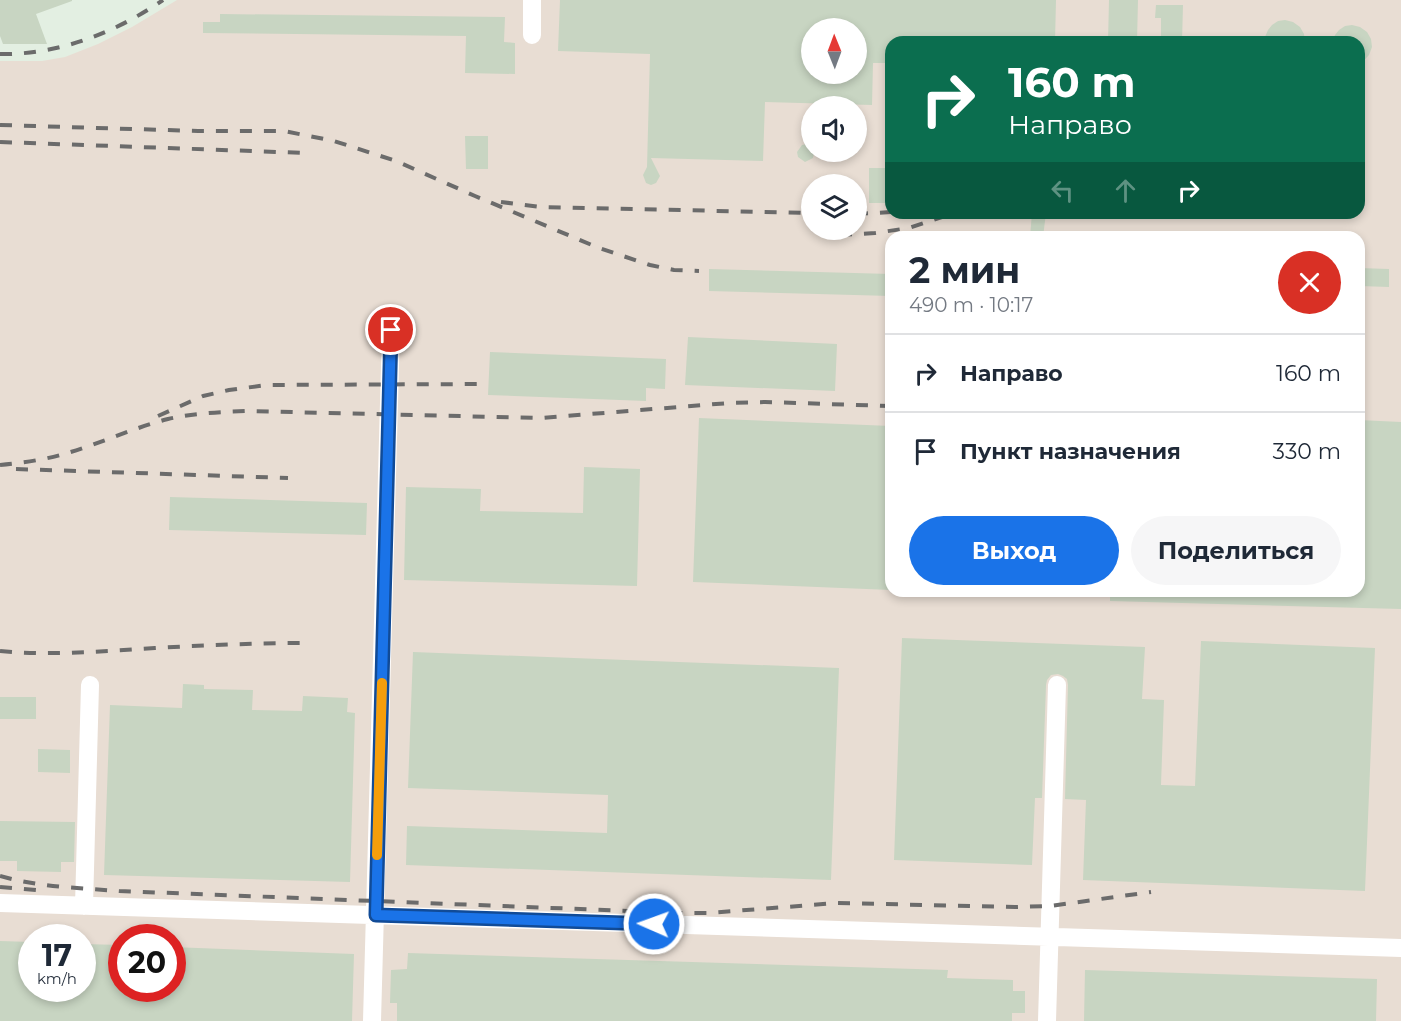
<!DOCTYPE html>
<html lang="ru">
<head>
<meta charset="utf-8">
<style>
	body { margin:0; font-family:Montserrat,sans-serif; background:#f6f6f7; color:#1f2937; height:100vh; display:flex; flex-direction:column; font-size:22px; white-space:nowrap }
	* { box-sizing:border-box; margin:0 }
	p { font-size:20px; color:#747a83 }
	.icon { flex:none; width:33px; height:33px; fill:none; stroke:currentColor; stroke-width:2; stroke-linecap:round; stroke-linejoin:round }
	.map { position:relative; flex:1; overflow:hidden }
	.side { position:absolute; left:885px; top:231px; width:480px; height:366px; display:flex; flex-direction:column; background:#fff; border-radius:18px; box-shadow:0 3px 9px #0003 }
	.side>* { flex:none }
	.top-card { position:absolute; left:885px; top:36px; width:480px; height:183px; border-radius:18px; box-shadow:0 3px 9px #0003; background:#0b6e4f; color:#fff; overflow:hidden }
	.needle { width:39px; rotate:359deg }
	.fabs { position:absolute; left:801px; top:18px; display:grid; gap:12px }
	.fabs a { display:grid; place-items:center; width:66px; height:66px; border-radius:50%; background:#fff; box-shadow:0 3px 9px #0003; font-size:30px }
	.speed { position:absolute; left:18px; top:924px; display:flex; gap:12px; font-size:30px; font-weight:700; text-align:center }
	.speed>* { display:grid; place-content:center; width:78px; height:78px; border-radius:50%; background:#fff; box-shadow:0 3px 9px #0003; line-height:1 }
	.speed small { font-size:15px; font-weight:400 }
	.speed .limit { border:9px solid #d22; background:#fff; color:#111 }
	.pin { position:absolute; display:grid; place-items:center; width:51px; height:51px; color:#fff; margin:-26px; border:3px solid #fff; border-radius:50%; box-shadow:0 2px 6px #0007 }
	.me { position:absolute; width:66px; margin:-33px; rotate:272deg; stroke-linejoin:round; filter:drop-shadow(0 0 4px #0008) }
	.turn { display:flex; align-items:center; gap:21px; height:126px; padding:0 24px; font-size:27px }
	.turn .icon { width:78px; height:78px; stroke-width:2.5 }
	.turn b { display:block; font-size:42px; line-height:51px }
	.lanes { display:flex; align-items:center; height:57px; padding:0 24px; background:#0003; justify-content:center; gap:30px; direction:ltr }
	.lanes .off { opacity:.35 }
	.round { display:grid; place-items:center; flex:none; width:63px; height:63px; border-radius:32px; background:#f6f6f7 }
	.headline { display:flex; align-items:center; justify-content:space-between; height:102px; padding:0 24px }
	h1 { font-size:36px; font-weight:700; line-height:45px }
	.cta { display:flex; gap:12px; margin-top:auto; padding:12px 24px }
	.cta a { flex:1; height:69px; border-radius:36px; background:#1a73e8; color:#fff; font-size:24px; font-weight:700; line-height:69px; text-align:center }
	.cta a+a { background:#f6f6f7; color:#1f2937 }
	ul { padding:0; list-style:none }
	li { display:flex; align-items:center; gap:18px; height:78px; padding:0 24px; border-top:2px solid #e0e1e3 }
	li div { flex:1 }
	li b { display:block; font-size:22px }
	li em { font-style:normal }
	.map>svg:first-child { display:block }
	.industrial { fill:#e8ddd3; fill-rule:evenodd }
	.building { fill:#c8d5c2; fill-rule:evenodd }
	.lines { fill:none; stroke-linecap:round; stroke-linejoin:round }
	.minor { stroke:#fff; stroke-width:18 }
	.rail { stroke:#6b6b6b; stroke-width:4; stroke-dasharray:12 12; stroke-linecap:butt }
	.route-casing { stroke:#114b97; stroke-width:15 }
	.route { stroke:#1a73e8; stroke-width:10 }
	.slow { stroke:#f59e0b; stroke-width:10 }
</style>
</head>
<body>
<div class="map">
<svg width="1401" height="1021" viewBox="0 0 1401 1021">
	<rect width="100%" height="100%" fill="#e3efe2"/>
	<path class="industrial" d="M177 0H1401V1021H0V61H42L65 57 98 44 132 27ZM812 28H856V74H812ZM891 42H1359V213H891ZM812 106H856V152H812ZM812 184H856V230H812ZM891 237H1359V591H891ZM32 938H82V988H32ZM122 938H172V988H122Z"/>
	<path class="building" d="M0 0H72V1L36 14 47 44H3L0 36Z
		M560 0H1056L1055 42H891V63H873L872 105 765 102 763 161 651 158 660 176 656 183 651 185 646 183 643 175 647 167 650 54 558 51ZM812 28H856V74H812Z
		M1109 0H1138L1137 42H1108Z
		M1156 5H1183L1182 42H1161V18H1155Z
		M220 14 505 17 504 42 515 43V74L465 73 466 36 203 33V22H220Z
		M1285 20 1293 22 1300 27 1304 34 1305 42H1265V37L1268 30 1272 25 1278 21Z
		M1352 25 1360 27 1367 32 1371 39 1372 47 1369 55 1359 66V42H1332L1335 35 1339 30 1345 26Z
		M465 136H488V169H466Z
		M808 144 812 147V152H814V153L813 158 805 162 798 157 797 152 802 145Z
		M869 168H890V203H869Z
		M1032 213H1046L1043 237H1030Z
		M1359 268 1389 269V287L1359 286Z
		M709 269 891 274V296L709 291Z
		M688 337 837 344 835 391 685 385Z
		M490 352 666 359 665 389 646 388V401L488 395Z
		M699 418 891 426V590L693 582Z
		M1359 420 1401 422V609L1110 601V591H1359Z
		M584 467 640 469 637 586 404 580 406 487 481 489 480 511 583 513Z
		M170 497 367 503 366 535 169 530Z
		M902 638 1145 647 1142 699 1164 700 1161 785 1195 786 1201 641 1375 648 1365 891 1083 880 1086 800 1065 799 1068 685 1067 679 1063 676 1058 674 1051 675 1047 680 1046 685 1042 798H1035L1032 865 894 860Z
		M413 652 839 668 831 880 406 865 407 826 607 833 608 795 408 788Z
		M183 684 204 685V689L253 690 252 710 302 711 303 696 348 698 347 712 355 713 350 882 104 875 110 705 182 708Z
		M0 697H36V719H0Z
		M38 749 70 750V773L38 772Z
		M0 821 75 822 74 862H61V872L17 871V861H0Z
		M0 941 32 942V988H82V944L122 945V988H172V947L354 954 352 1021H0Z
		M408 953 948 970 947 978 1013 980V991H1025V1013H1012V1021H397V1003H390L391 970 407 969Z
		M1085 970 1377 979 1376 1021H1084Z"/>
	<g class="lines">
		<path class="minor" d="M532 35V0
			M0 903 1401 948
			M84 906 90 685
			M372 1021 391 330
			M1047 1021 1057 685"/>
		<path class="rail" d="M0 54C58 55 115 33 163 0
			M0 125 198 131H284L334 141 396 161 475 196 599 248 650 265 674 270 699 271
			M0 142 307 153
			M501 202 541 207 812 213
			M856 214 891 212
			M840 235 875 233 909 228 954 213
			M158 416 203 396 229 390 267 385 484 384
			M0 465C21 463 43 460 64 454 99 444 133 428 168 419 194 413 220 412 246 411L540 418 729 403 765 402 891 406
			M16 469 288 478
			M0 651C52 656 103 651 155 648 207 645 258 643 310 643
			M0 876C38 887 80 888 119 891L681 913H708L837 903 1015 907 1050 906 1151 892
			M0 887 36 890"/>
	</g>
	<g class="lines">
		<g class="route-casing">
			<path id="route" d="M391 330 376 915 654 924"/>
		</g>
		<use href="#route" class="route"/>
		<path class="slow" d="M377 855 382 683"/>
	</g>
</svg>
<div class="fabs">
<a><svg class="needle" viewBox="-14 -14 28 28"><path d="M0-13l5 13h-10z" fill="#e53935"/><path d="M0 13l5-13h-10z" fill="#747a83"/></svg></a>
<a><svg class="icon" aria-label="sound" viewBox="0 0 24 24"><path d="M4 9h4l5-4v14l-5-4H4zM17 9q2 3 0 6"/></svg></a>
<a><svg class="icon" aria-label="layers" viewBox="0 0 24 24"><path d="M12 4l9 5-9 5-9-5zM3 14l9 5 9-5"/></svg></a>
</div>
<div class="speed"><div>17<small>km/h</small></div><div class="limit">20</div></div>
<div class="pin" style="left:391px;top:330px;background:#d93025"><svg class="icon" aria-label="arrive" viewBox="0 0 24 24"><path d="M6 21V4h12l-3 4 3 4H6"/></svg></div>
<svg class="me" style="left:654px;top:924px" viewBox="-20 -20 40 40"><circle r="17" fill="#1a73e8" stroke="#fff" stroke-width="3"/><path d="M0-11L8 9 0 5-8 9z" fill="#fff"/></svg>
<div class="top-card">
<div class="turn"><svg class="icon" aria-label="right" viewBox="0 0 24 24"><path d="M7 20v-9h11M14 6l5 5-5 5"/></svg><div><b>160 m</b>Направо</div></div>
<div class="lanes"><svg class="icon off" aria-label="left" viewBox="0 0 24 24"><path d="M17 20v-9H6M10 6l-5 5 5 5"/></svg><svg class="icon off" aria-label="ahead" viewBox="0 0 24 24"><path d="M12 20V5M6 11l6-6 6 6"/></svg><svg class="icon" aria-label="right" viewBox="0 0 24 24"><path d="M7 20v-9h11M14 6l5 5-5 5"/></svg></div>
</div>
<section class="side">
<div class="headline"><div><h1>2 мин</h1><p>490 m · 10:17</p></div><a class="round" style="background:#d93025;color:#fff"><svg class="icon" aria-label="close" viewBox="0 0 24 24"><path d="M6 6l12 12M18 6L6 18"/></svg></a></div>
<ul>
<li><svg class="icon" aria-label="right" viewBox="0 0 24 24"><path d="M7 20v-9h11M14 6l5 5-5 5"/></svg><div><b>Направо</b></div><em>160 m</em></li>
<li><svg class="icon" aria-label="arrive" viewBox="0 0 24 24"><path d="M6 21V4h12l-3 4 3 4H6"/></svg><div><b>Пункт назначения</b></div><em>330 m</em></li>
</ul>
<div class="cta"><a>Выход</a><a>Поделиться</a></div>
</section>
</div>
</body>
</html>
